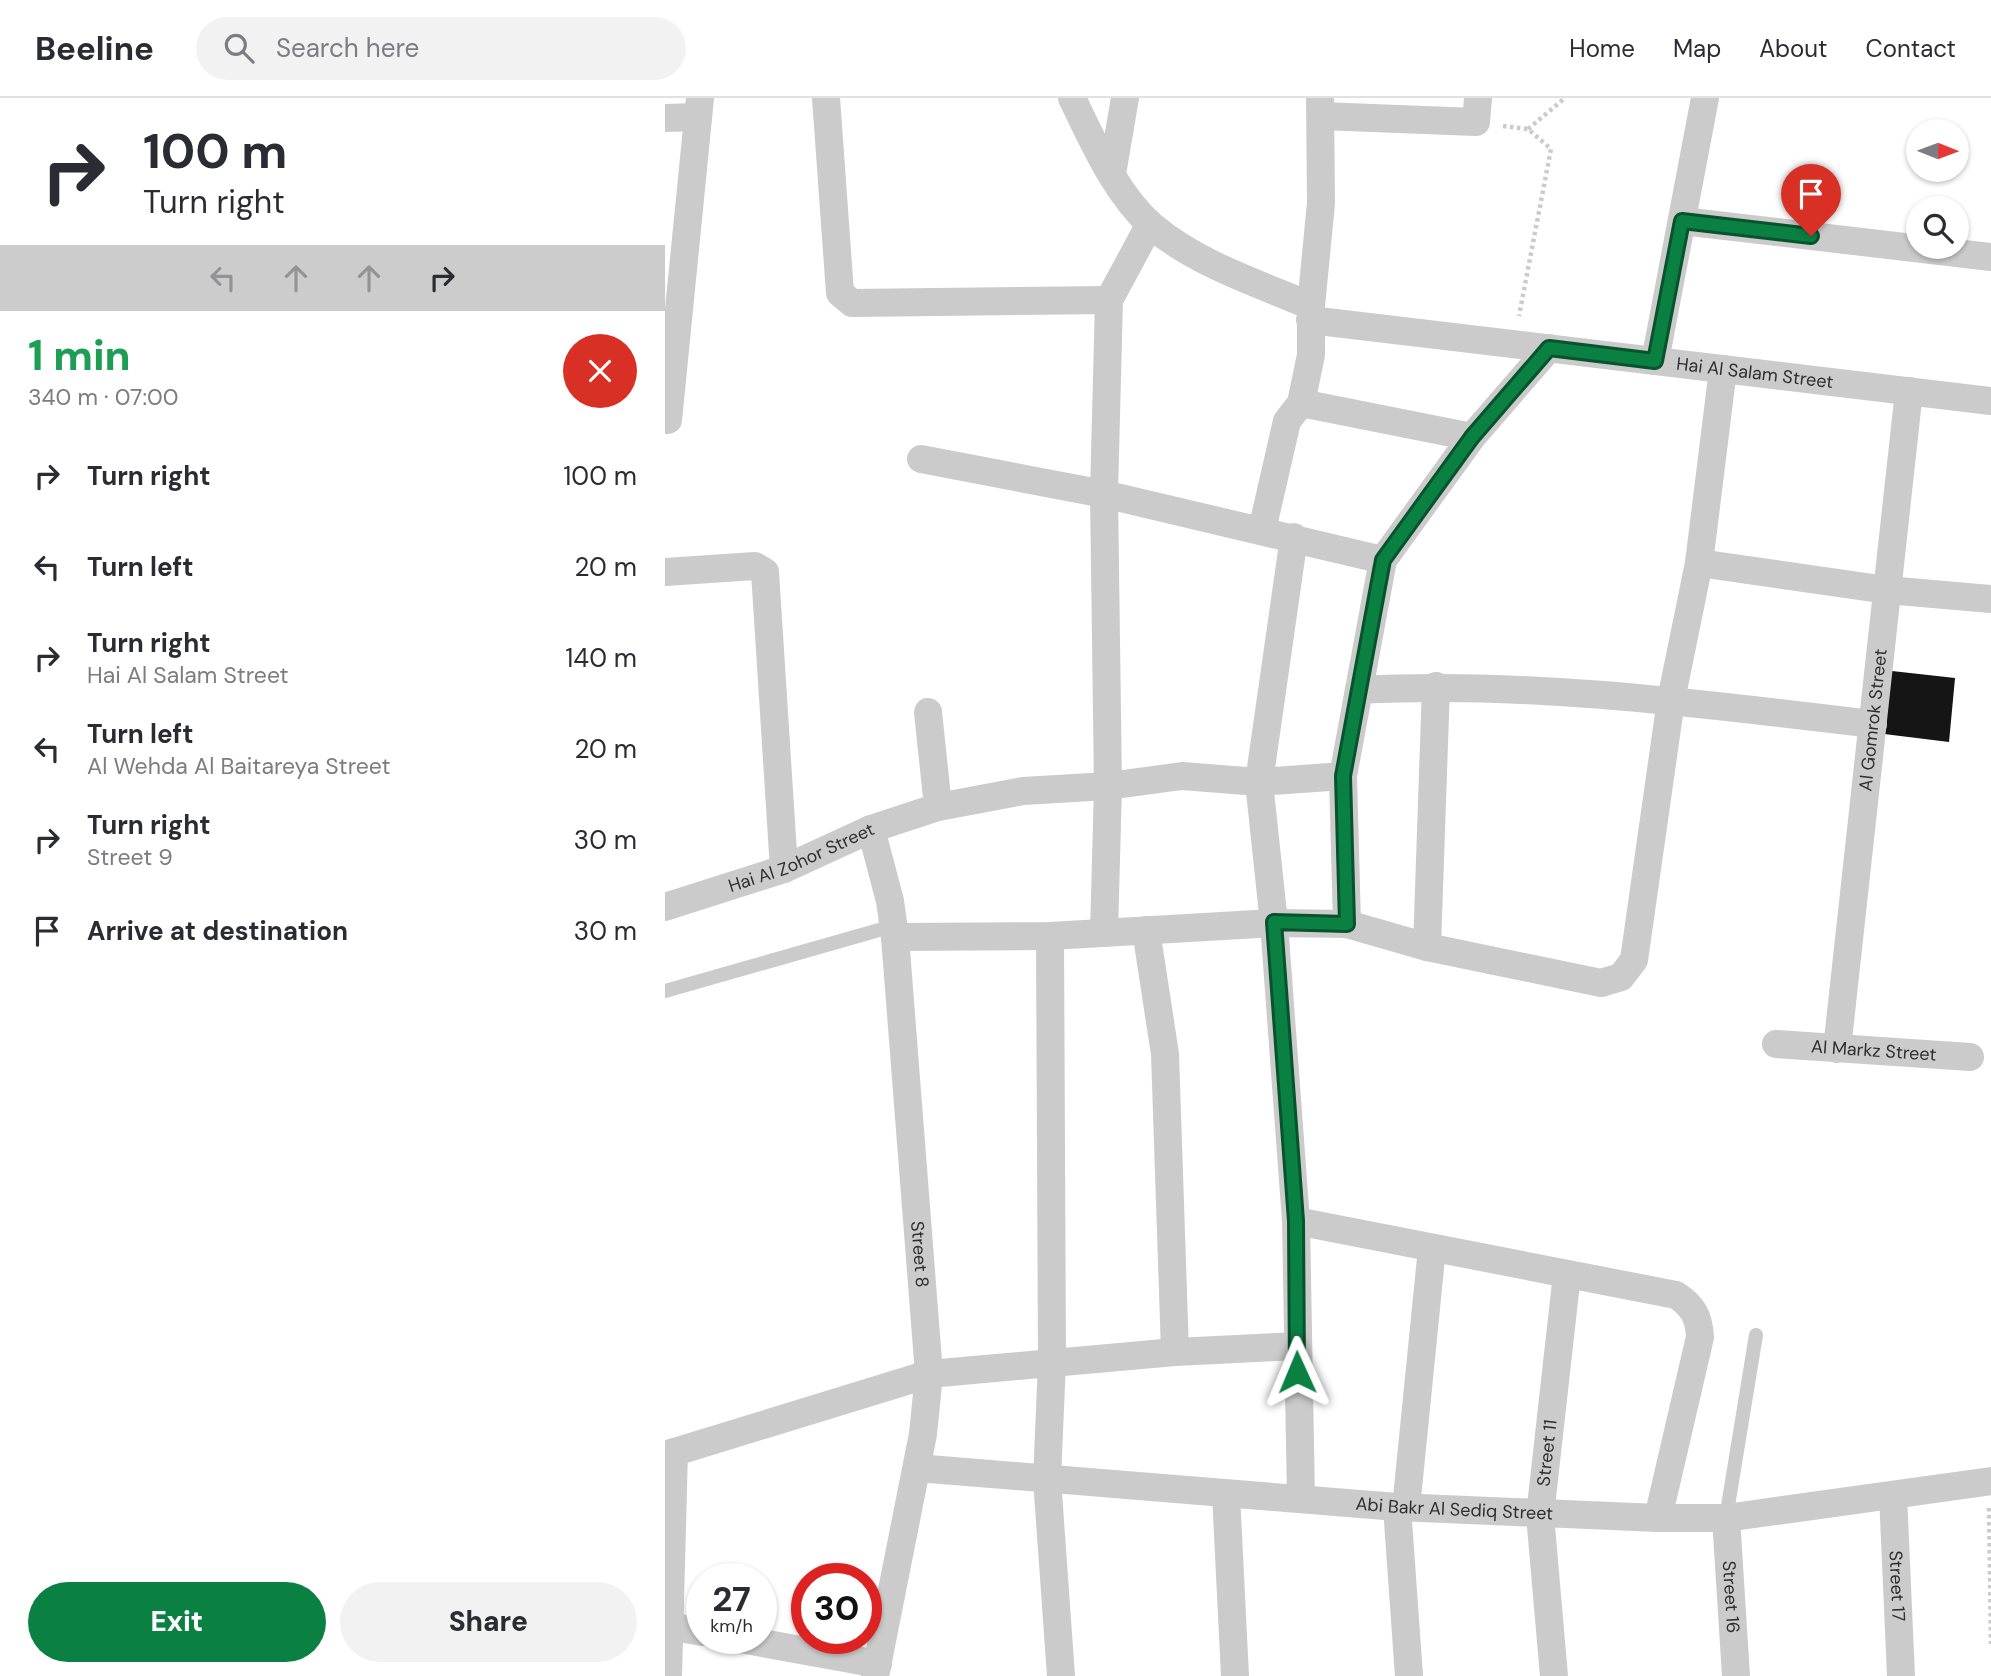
<!DOCTYPE html>
<html lang="en">
<head>
<meta charset="utf-8">
<style>
	body { margin:0; font-family:"DM Sans",sans-serif; background:#f2f2f3; color:#2b2b33; height:100vh; display:flex; flex-direction:column; font-size:26px; white-space:nowrap }
	* { box-sizing:border-box; margin:0 }
	p { font-size:23px; color:#7c7c81 }
	.icon { flex:none; width:38px; height:38px; fill:none; stroke:currentColor; stroke-width:2; stroke-linecap:round; stroke-linejoin:round }
	.map { position:relative; flex:1; overflow:hidden }
	.details { display:flex; flex-direction:column; background:#fff; width:665px }
	.details>* { flex:none }
	.hud { background:#fff; color:#2b2b33; overflow:hidden }
	.needle { width:46px; rotate:91deg }
	.tools { position:absolute; left:1241px; top:21px; display:grid; gap:14px }
	.tools a { display:grid; place-items:center; width:63px; height:63px; border-radius:50%; background:#fff; box-shadow:0 2px 5px #0004; font-size:35px }
	.speed { position:absolute; left:21px; top:1465px; display:flex; gap:14px; font-size:35px; font-weight:700; text-align:center }
	.speed>* { display:grid; place-content:center; width:91px; height:91px; border-radius:50%; background:#fff; box-shadow:0 2px 5px #0004; line-height:1 }
	.speed small { font-size:18px; font-weight:400 }
	.speed .limit { border:10px solid #d22; background:#fff; color:#111 }
	.pin { position:absolute; display:grid; place-items:center; width:60px; height:60px; color:#fff; margin:-72px -30px; border-radius:50% 50% 50% 0; rotate:-45deg; box-shadow:0 0 7px #0007 }
	.pin .icon { rotate:45deg }
	.me { position:absolute; width:77px; margin:-38px; rotate:359deg; stroke-linejoin:round; filter:drop-shadow(0 0 5px #0008) }
	.turn { display:flex; align-items:center; gap:24px; height:147px; padding:0 28px; font-size:32px }
	.turn .icon { width:91px; height:91px; stroke-width:2.5 }
	.turn b { display:block; font-size:49px; line-height:60px }
	.lanes { display:flex; align-items:center; height:66px; padding:0 28px; background:#0003; justify-content:center; gap:35px; direction:ltr }
	.lanes .off { opacity:.35 }
	.round { display:grid; place-items:center; flex:none; width:74px; height:74px; border-radius:37px; background:#f2f2f3 }
	.summary { display:flex; align-items:center; justify-content:space-between; height:119px; padding:0 28px }
	h1 { font-size:42px; font-weight:800; line-height:52px; color:#1e9e55 }
	.primary-button { display:flex; gap:14px; margin-top:auto; padding:14px 28px }
	.primary-button a { flex:1; height:80px; border-radius:42px; background:#0b8043; color:#fff; font-size:28px; font-weight:800; line-height:80px; text-align:center }
	.primary-button a+a { background:#f2f2f3; color:#2b2b33 }
	ul { padding:0; list-style:none }
	li { display:flex; align-items:center; gap:21px; height:91px; padding:0 28px }
	li div { flex:1 }
	li b { display:block; font-size:26px }
	li em { font-style:normal }
	header { display:flex; align-items:center; gap:42px; box-sizing:border-box; height:98px; padding:0 35px; background:#fff; border-bottom:2px solid #e1e1e2 }
	header strong { font-size:33px }
	nav { display:flex; gap:38px; margin-inline-start:auto; font-size:24px }
	.search { width:490px; height:63px; background:#f2f2f3; display:flex; align-items:center; gap:18px; box-sizing:border-box; padding:0 24px; border-radius:38px; color:#7c7c81; font-size:26px }
	main { display:flex; flex:1; min-height:0 }
	.map>svg:first-child { display:block }
	.building { fill:#151515 }
	.lines { fill:none; stroke-linecap:round; stroke-linejoin:round }
	.path { stroke:#cbcbcb; stroke-width:4.5; stroke-dasharray:3.5 3.5; stroke-linecap:butt }
	.lane { stroke:#cbcbcb; stroke-width:14 }
	.street { stroke:#cbcbcb; stroke-width:28 }
	.route-casing { stroke:#07532c; stroke-width:18 }
	.route { stroke:#0b8043; stroke-width:12 }
	.labels { text-anchor:middle; dominant-baseline:central; stroke-width:7; stroke-linejoin:round; paint-order:stroke }
	.street-label { font-size:18px; fill:#2e2e2e; stroke:#fff }
</style>
</head>
<body>
<header>
<strong>Beeline</strong>
<div class="search"><svg class="icon" aria-label="search" viewBox="0 0 24 24"><circle cx="10" cy="10" r="6"/><path d="M15 15l6 6"/></svg>Search here</div>
<nav><a>Home</a><a>Map</a><a>About</a><a>Contact</a></nav>
</header>
<main>
<section class="details">
<div class="hud">
<div class="turn"><svg class="icon" aria-label="right" viewBox="0 0 24 24"><path d="M7 20v-9h11M14 6l5 5-5 5"/></svg><div><b>100 m</b>Turn right</div></div>
<div class="lanes"><svg class="icon off" aria-label="left" viewBox="0 0 24 24"><path d="M17 20v-9H6M10 6l-5 5 5 5"/></svg><svg class="icon off" aria-label="ahead" viewBox="0 0 24 24"><path d="M12 20V5M6 11l6-6 6 6"/></svg><svg class="icon off" aria-label="ahead" viewBox="0 0 24 24"><path d="M12 20V5M6 11l6-6 6 6"/></svg><svg class="icon" aria-label="right" viewBox="0 0 24 24"><path d="M7 20v-9h11M14 6l5 5-5 5"/></svg></div>
</div>
<div class="summary"><div><h1>1 min</h1><p>340 m · 07:00</p></div><a class="round" style="background:#d93025;color:#fff"><svg class="icon" aria-label="close" viewBox="0 0 24 24"><path d="M6 6l12 12M18 6L6 18"/></svg></a></div>
<ul>
<li><svg class="icon" aria-label="right" viewBox="0 0 24 24"><path d="M7 20v-9h11M14 6l5 5-5 5"/></svg><div><b>Turn right</b></div><em>100 m</em></li>
<li><svg class="icon" aria-label="left" viewBox="0 0 24 24"><path d="M17 20v-9H6M10 6l-5 5 5 5"/></svg><div><b>Turn left</b></div><em>20 m</em></li>
<li><svg class="icon" aria-label="right" viewBox="0 0 24 24"><path d="M7 20v-9h11M14 6l5 5-5 5"/></svg><div><b>Turn right</b><p>Hai Al Salam Street</p></div><em>140 m</em></li>
<li><svg class="icon" aria-label="left" viewBox="0 0 24 24"><path d="M17 20v-9H6M10 6l-5 5 5 5"/></svg><div><b>Turn left</b><p>Al Wehda Al Baitareya Street</p></div><em>20 m</em></li>
<li><svg class="icon" aria-label="right" viewBox="0 0 24 24"><path d="M7 20v-9h11M14 6l5 5-5 5"/></svg><div><b>Turn right</b><p>Street 9</p></div><em>30 m</em></li>
<li><svg class="icon" aria-label="arrive" viewBox="0 0 24 24"><path d="M6 21V4h12l-3 4 3 4H6"/></svg><div><b>Arrive at destination</b></div><em>30 m</em></li>
</ul>
<div class="primary-button"><a>Exit</a><a>Share</a></div>
</section>
<div class="map">
<svg width="1326" height="1578" viewBox="0 0 1326 1578">
	<rect width="100%" height="100%" fill="#fff"/>
	<path class="building" d="M1218 572 1290 580 1284 644 1211 635Z"/>
	<g class="lines">
		<path class="path" d="M838 28 863 31 886 51 854 218
			M863 31 900 0
			M1324 1410 1326 1546"/>
		<path class="lane" d="M0 893 228 828
			M1061 1420 1091 1237"/>
		<g class="street">
			<path d="M161 0 175 195 187 205 444 202"/>
			<path d="M407 0C428 43 450 95 487 128 532 166 592 185 646 208"/>
			<path d="M656 18 811 24 813 0"/>
			<path d="M0 20 33 19"/>
			<path d="M447 76 460 0"/>
			<path d="M1017 123 1326 159"/>
			<path id="s1" d="M645 222 1326 303"/>
			<path d="M990 263 1040 0"/>
			<path d="M636 305 807 339"/>
			<path d="M3 322 35 0"/>
			<path d="M256 361 439 396 718 462"/>
			<path d="M597 432 622 323 636 305 646 257V208L656 105 655 0"/>
			<path d="M629 439 594 684 609 825 631 1123 636 1401"/>
			<path d="M1034 465 1222 492 1326 501"/>
			<path d="M0 474 90 468 100 474 119 771"/>
			<path d="M694 592C865 583 1038 606 1208 626"/>
			<path d="M263 614 273 709"/>
			<path d="M678 678 682 826"/>
			<path id="s2" d="M206 731 225 803 230 839 264 1276 258 1336 210 1578"/>
			<path id="s3" d="M0 809 119 771 206 731 273 709 358 693 443 688 517 678 594 684 678 678 718 462 807 339 884 250"/>
			<path d="M481 832 500 956 510 1254"/>
			<path d="M439 835 443 688 439 396 444 202 485 126"/>
			<path d="M385 838 387 1264 382 1381 396 1578"/>
			<path d="M230 839 385 838 609 825 682 826 762 849 936 885 956 879 969 862 1006 602 1034 465 1058 271"/>
			<path d="M762 849 771 588"/>
			<path id="s4" d="M1111 946 1305 959"/>
			<path id="s5" d="M1172 951 1244 293"/>
			<path d="M631 1123 1011 1197C1028 1208 1034 1219 1035 1239L993 1420"/>
			<path d="M0 1357 264 1276 510 1254 632 1248"/>
			<path id="s6" d="M252 1370 732 1409 993 1420H1061L1326 1383"/>
			<path d="M561 1396 570 1578"/>
			<path id="s7" d="M1228 1397 1236 1578"/>
			<path d="M732 1409 744 1578"/>
			<path d="M741 1410 767 1150"/>
			<path id="s8" d="M1061 1420 1071 1578"/>
			<path d="M4 1528 37 1534"/>
			<path d="M70 1540 213 1566"/>
			<path d="M3 1578 9 1354"/>
			<path id="s9" d="M889 1578 875 1417 902 1176"/>
		</g>
	</g>
	<g class="lines">
		<g class="route-casing">
			<path id="route" d="M632 1274 631 1123 609 824 682 826 678 678 718 462 807 339 884 250 990 263 1017 123 1146 138"/>
		</g>
		<use href="#route" class="route"/>
	</g>
	<g class="labels">
		<g class="street-label">
			<text stroke="none"><textPath href="#s1" startOffset="448">Hai Al Salam Street</textPath></text>
			<text stroke="none"><textPath href="#s5" startOffset="331">Al Gomrok Street</textPath></text>
			<text stroke="none"><textPath href="#s3" startOffset="145">Hai Al Zohor Street</textPath></text>
			<text stroke="none"><textPath href="#s4" startOffset="98">Al Markz Street</textPath></text>
			<text stroke="none"><textPath href="#s2" startOffset="429">Street 8</textPath></text>
			<text stroke="none"><textPath href="#s9" startOffset="224">Street 11</textPath></text>
			<text stroke="none"><textPath href="#s6" startOffset="539">Abi Bakr Al Sediq Street</textPath></text>
			<text stroke="none"><textPath href="#s7" startOffset="91">Street 17</textPath></text>
			<text stroke="none"><textPath href="#s8" startOffset="79">Street 16</textPath></text>
		</g>
	</g>
</svg>
<div class="tools">
<a><svg class="needle" viewBox="-14 -14 28 28"><path d="M0-13l5 13h-10z" fill="#e53935"/><path d="M0 13l5-13h-10z" fill="#7c7c81"/></svg></a>
<a><svg class="icon" aria-label="search" viewBox="0 0 24 24"><circle cx="10" cy="10" r="6"/><path d="M15 15l6 6"/></svg></a>
</div>
<div class="speed"><div>27<small>km/h</small></div><div class="limit">30</div></div>
<div class="pin" style="left:1146px;top:138px;background:#d93025"><svg class="icon" aria-label="arrive" viewBox="0 0 24 24"><path d="M6 21V4h12l-3 4 3 4H6"/></svg></div>
<svg class="me" style="left:632px;top:1274px" viewBox="-20 -20 40 40"><path d="M0-17L14 15 0 8-14 15z" fill="#0b8043" stroke="#fff" stroke-width="4"/></svg>
</div>
</main>
</body>
</html>
